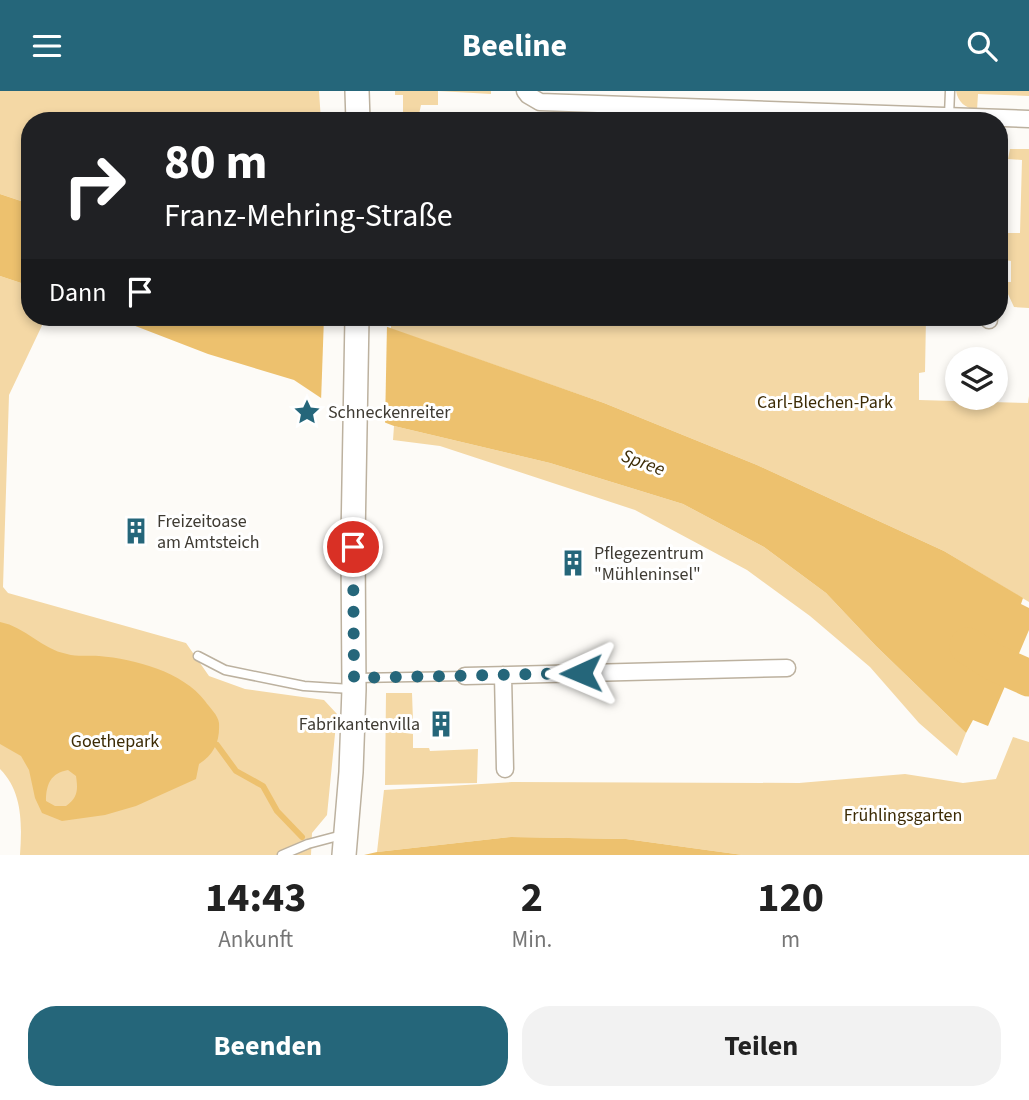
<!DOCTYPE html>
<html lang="de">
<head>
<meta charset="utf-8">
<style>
	body { margin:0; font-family:"Source Sans 3",sans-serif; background:#f2f2f2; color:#222; height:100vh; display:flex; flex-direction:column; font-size:26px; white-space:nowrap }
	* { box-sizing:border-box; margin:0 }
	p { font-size:23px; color:#767676 }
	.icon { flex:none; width:38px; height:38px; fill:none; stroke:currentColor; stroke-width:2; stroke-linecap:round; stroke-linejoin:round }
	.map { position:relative; height:764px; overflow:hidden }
	.sheet { display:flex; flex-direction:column; background:#fff; flex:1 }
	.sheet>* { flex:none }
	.hud { position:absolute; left:21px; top:21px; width:987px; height:214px; border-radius:28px; box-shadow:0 4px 10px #0003; background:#202124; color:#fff; overflow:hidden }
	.fabs { position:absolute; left:945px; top:256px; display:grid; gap:14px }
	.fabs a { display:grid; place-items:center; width:63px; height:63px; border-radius:50%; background:#fff; box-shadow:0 4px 10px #0003; font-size:35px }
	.pin { position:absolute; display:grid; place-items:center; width:60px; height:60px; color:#fff; margin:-30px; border:4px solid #fff; border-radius:50%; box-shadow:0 2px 7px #0007 }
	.me { position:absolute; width:77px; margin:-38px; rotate:269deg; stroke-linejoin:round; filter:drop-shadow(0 0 5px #0008) }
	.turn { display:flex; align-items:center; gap:24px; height:147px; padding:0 28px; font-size:32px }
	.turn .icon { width:91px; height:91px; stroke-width:2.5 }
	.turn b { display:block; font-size:49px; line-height:60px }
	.then { display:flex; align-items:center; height:66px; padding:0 28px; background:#0003; gap:14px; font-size:26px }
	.eta { display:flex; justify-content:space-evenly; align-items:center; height:119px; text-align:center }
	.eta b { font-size:42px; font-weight:700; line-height:49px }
	.button { display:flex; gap:14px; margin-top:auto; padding:14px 28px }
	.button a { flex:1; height:80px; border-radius:28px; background:#25667a; color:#fff; font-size:28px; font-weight:700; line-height:80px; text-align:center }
	.button a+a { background:#f2f2f2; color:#222 }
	header { display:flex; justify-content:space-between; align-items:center; height:91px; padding:0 28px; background:#25667a; color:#fff; font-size:32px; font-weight:700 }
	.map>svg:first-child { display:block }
	.green { fill:#f4d8a5 }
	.water { fill:#edc16e; fill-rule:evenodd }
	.pier { fill:#fdfbf7 }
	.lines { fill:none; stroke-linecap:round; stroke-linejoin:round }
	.stream { stroke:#edc16e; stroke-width:6 }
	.river { stroke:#edc16e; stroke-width:37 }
	.service-casing { stroke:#bcb19f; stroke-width:11 }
	.minor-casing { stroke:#bcb19f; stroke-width:19 }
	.secondary-casing { stroke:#bcb19f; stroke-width:26 }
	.service { stroke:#fff; stroke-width:8 }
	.minor { stroke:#fff; stroke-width:16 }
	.secondary { stroke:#fff; stroke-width:23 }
	.route { stroke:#25667a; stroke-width:12; stroke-dasharray:0 21.6 }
	.labels { text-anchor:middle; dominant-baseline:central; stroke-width:6; stroke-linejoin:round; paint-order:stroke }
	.park-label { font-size:18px; fill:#3c2b05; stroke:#fff }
	.poi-label { font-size:18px; fill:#3f3b33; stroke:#fff; text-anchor:start }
	.water-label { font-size:19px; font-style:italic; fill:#3b2a04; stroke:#fff }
</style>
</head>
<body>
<header><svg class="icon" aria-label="menu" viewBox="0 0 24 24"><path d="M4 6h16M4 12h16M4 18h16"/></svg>Beeline<svg class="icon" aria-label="search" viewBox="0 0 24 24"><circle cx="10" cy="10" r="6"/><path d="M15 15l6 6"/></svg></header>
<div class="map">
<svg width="1029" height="764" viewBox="0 0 1029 764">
	<rect width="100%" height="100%" fill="#fdfbf7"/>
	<path class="green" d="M0 0H319L321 30H30V113L0 103Z
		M395 0H491V3L438 0V14H421L418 28 394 30V22L403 21V4H395Z
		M956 0H1029V5L978 3 977 19C965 17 958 11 956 0Z
		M558 23 678 28 679 30H559L556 27Z
		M1010 58H1029V217L1014 216 1008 203 1005 191H1011V170L1005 169 1006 142H1020L1022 69 1008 68Z
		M0 185 30 195V226H46L9 304 3 496 8 502 186 552 209 585 245 598 324 609 337 623 327 724 312 742 311 764H20C22 734 23 701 0 678Z
		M391 226H926L925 281 919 282V309L1028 312 1029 305V511L944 460 757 374 604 312 391 238Z
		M394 335 550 372 683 413 764 456 826 502 876 555 966 642 957 665 919 632 870 576 810 525 747 479 635 419 440 355 393 349Z
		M386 602H412L413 630H405V642L413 643V657H429L430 660 478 658 477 692 385 694Z
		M1013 646 1029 651V764H743L626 748 511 746 377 761 384 699 512 691 799 692 905 683 963 692 996 688Z"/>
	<path class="water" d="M0 103 30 113V195L0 185Z
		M112 226H359L604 312 757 374 944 460 1023 507 1021 513 1029 517V539L988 635 973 629 966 642 876 555 826 502 764 456 683 413 550 372 394 335 321 307 294 289 208 263Z
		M0 531C26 536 41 558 67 563 77 566 89 564 99 565 135 568 183 581 205 610 210 617 218 624 219 632 220 651 214 663 199 673L196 688 136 715 105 724 62 730 42 722 35 707 29 679 21 665 0 653ZM68 679 76 685C78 699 78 706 66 715H55L46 710C46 693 51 682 68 679Z
		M511 746 626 748 743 764H364L377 761Z"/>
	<path class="pier" d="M324 226H369L387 233 385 335 321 311Z"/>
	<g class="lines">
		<path class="stream" d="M217 654 236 680 263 695 277 720 302 746"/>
		<path class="river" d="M968 555 993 571 1029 587"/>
		<g class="service-casing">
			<path id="service" d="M949 25 950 0
				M198 565 225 579 304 595 351 598
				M357 587 465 585
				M282 764 308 753 342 744"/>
		</g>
		<g class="minor-casing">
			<path id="minor" d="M525 0 528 4 540 11 1029 28
				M989 229V226
				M503 584 505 678
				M465 585 787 577"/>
		</g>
		<g class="secondary-casing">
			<path id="secondary" d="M357 0 358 30
				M353 448 357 226
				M344 764 351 681 354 598 353 456"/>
		</g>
		<use href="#service" class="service"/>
		<use href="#minor" class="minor"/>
		<use href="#secondary" class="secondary"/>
	</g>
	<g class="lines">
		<path class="route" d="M353 456 354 587 581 582"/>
	</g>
	<defs>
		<g id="sight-bare" transform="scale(2.1)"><path d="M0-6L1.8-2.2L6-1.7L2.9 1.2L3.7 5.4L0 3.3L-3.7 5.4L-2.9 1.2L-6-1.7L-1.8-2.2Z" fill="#25667a" stroke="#fff" stroke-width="2.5" paint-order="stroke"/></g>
		<g id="building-bare" transform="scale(2.1)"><path d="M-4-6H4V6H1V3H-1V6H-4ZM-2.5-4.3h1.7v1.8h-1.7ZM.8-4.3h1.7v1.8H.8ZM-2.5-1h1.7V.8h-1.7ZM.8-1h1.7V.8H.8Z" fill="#25667a" stroke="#fff" stroke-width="2.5" paint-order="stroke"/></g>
	</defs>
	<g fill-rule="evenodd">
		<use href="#sight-bare" x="307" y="321"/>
		<use href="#building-bare" x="136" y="440"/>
		<use href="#building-bare" x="573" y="472"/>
		<use href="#building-bare" x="441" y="633"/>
	</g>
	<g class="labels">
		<g class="park-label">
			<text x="825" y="311">Carl-Blechen-Park</text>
			<text x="115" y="650">Goethepark</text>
			<text x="903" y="724">Frühlingsgarten</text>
		</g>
		<g class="poi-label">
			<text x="328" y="321">Schneckenreiter</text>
			<text x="157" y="430">Freizeitoase<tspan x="157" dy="21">am Amtsteich</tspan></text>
			<text x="594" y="462">Pflegezentrum<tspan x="594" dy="21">"Mühleninsel"</tspan></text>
			<text x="420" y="633" text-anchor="end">Fabrikantenvilla</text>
		</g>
		<g class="water-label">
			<text transform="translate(643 372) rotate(20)">Spree</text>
		</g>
	</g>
</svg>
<div class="fabs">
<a><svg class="icon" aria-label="layers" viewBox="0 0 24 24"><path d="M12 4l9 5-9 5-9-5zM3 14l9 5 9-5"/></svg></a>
</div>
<div class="pin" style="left:353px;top:456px;background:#d93025"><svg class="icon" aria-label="arrive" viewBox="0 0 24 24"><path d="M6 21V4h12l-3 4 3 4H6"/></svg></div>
<svg class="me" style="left:581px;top:582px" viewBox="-20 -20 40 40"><path d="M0-17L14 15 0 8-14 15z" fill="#25667a" stroke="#fff" stroke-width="4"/></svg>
<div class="hud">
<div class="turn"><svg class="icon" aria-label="right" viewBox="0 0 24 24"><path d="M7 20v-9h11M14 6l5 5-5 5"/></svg><div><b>80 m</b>Franz-Mehring-Straße</div></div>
<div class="then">Dann<svg class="icon" aria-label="arrive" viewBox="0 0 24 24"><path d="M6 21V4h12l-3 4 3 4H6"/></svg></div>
</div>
</div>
<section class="sheet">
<div class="eta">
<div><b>14:43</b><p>Ankunft</p></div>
<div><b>2</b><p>Min.</p></div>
<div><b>120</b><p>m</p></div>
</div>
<div class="button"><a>Beenden</a><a>Teilen</a></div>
</section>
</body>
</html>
